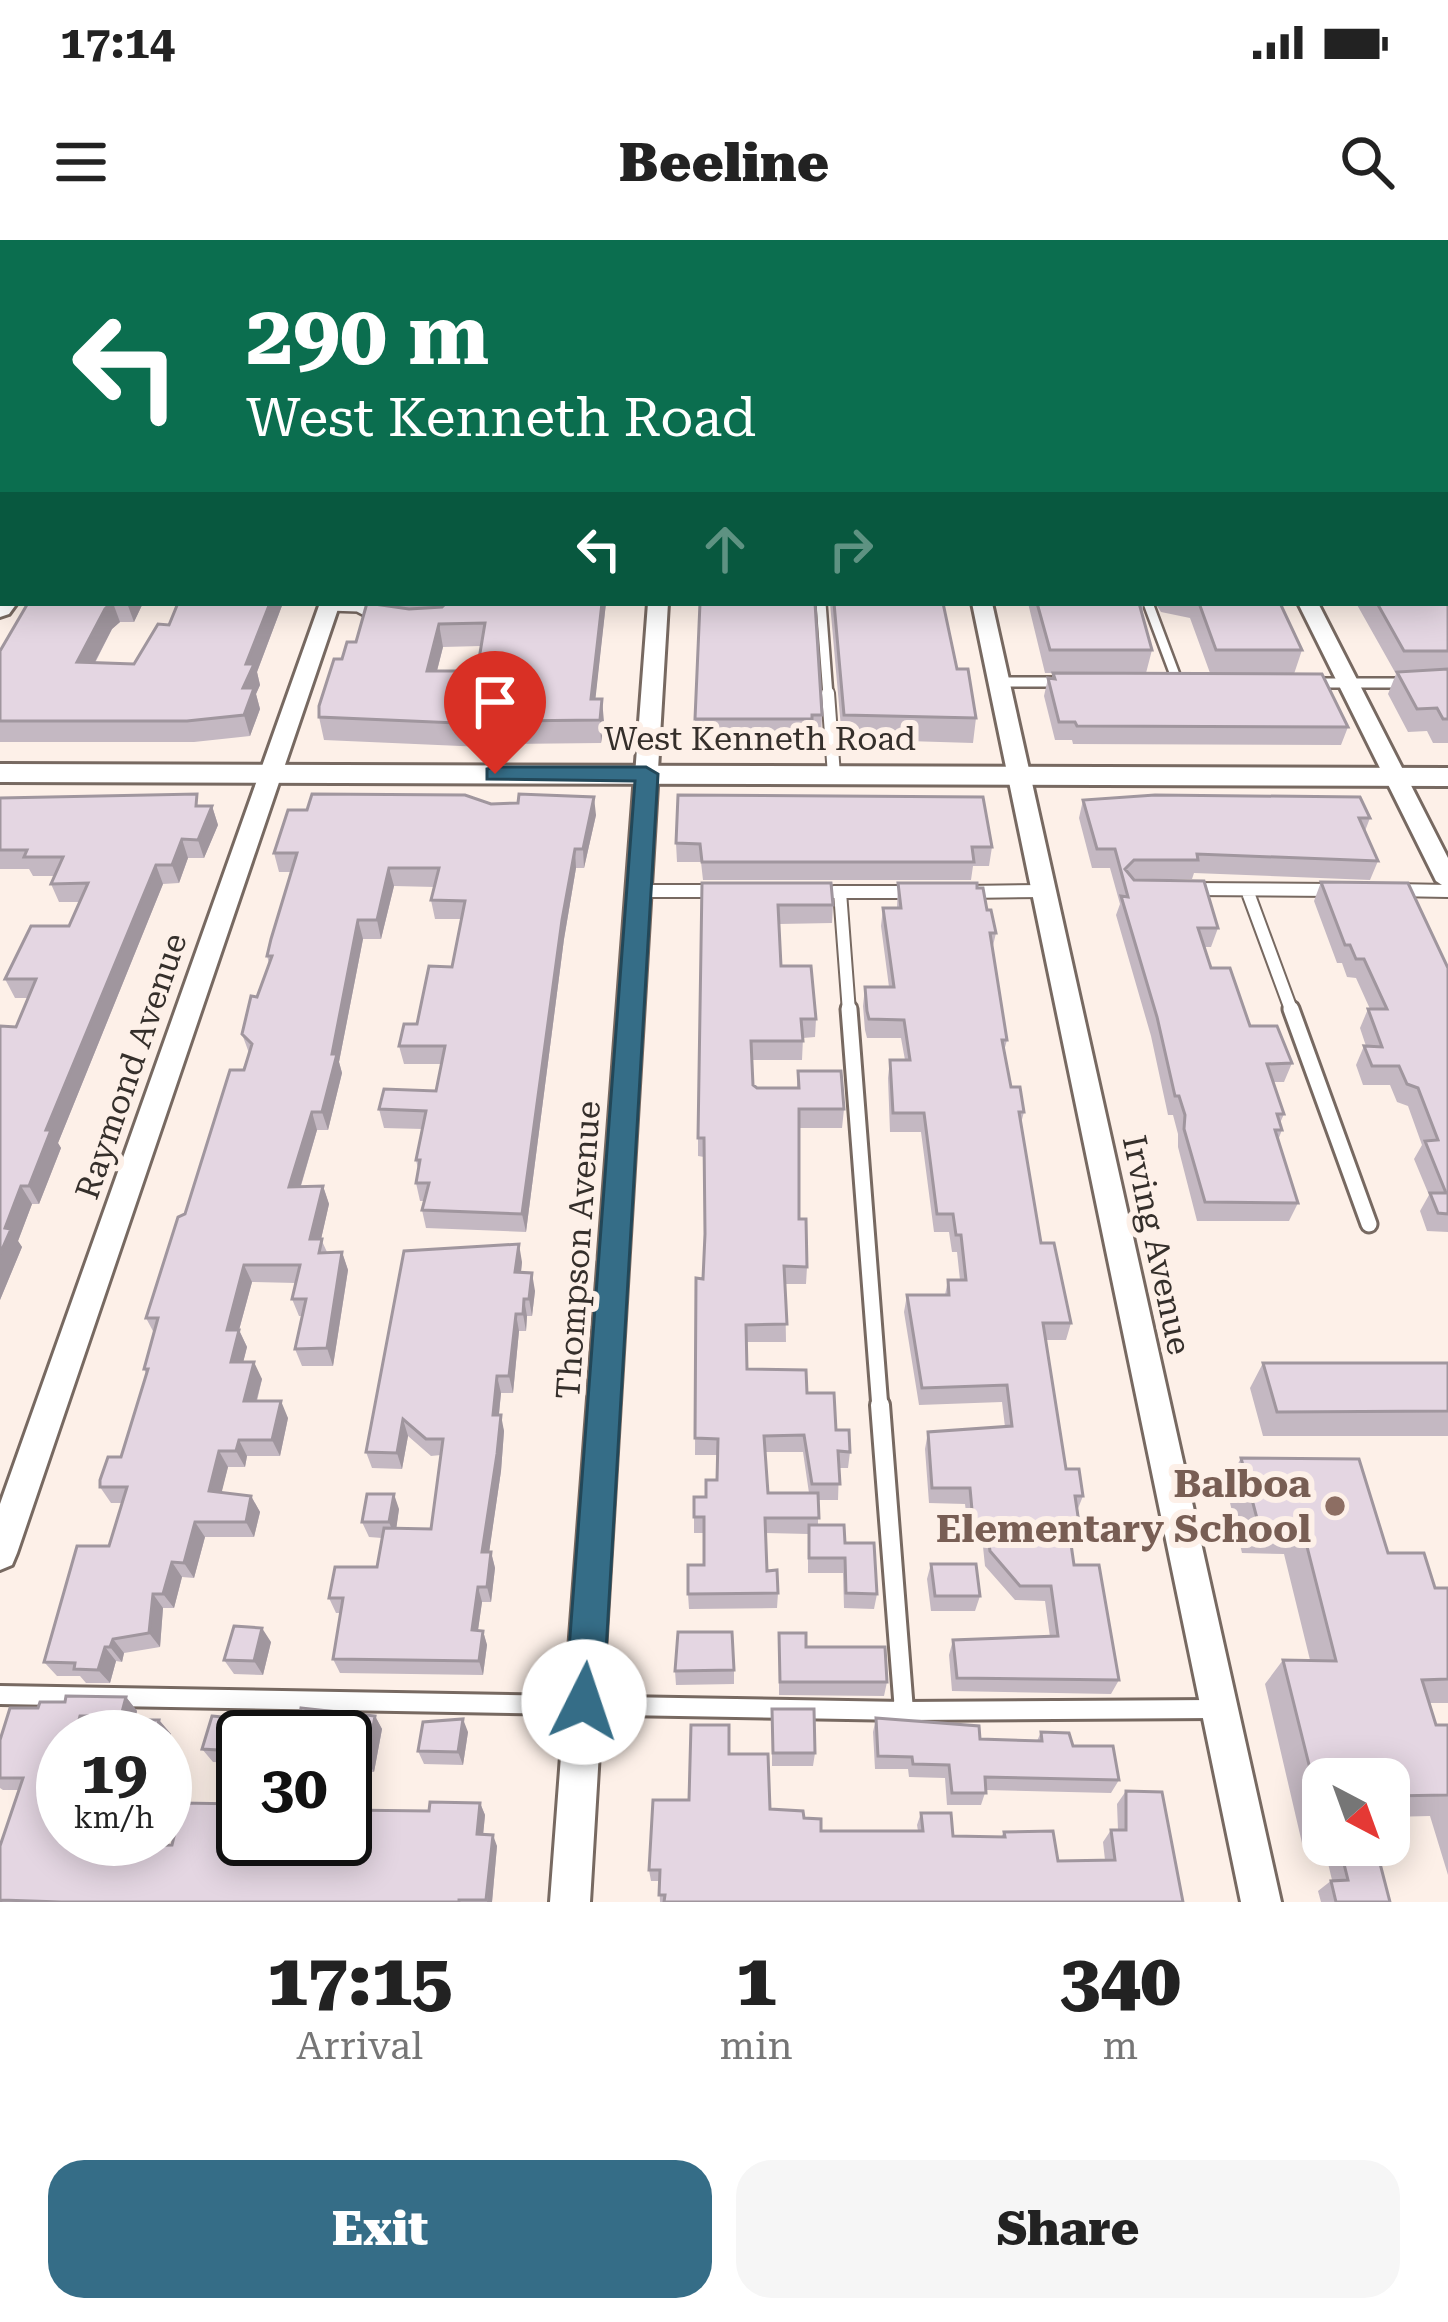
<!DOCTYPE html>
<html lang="en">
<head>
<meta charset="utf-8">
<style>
	body { margin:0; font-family:"Roboto Serif",serif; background:#f6f6f6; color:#222; height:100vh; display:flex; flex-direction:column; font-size:45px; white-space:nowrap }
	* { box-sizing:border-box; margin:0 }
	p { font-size:39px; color:#767676 }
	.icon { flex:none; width:66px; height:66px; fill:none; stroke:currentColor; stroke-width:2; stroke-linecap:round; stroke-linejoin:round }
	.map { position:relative; height:1662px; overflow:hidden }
	.panel { display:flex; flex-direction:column; background:#fff; flex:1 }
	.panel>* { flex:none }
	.hud { position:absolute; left:0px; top:0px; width:1449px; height:366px; box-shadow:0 6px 30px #0003; background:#0b6e4f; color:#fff; overflow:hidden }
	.needle { width:78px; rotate:139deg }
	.tools { position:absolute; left:1302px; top:1518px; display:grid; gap:24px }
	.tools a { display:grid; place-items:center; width:108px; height:108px; border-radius:24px; background:#fff; box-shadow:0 6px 30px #0003; font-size:60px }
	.speed { position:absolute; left:36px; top:1470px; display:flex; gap:24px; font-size:60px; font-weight:700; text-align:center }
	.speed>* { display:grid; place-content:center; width:156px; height:156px; border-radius:50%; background:#fff; box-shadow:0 6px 30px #0003; line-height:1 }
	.speed small { font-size:30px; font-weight:400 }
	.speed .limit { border:6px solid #111; border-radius:18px; background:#fff; color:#111 }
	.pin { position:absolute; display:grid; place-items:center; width:102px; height:102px; color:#fff; margin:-123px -51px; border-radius:50% 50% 50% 0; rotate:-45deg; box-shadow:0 0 12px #0007 }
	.pin .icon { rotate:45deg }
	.me { position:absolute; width:132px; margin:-66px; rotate:4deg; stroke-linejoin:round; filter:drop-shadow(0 0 9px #0008) }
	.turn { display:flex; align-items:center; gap:42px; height:252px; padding:0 48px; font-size:54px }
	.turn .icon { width:156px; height:156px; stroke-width:2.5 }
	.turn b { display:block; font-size:84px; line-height:102px }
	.lanes { display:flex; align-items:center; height:114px; padding:0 48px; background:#0003; justify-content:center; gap:60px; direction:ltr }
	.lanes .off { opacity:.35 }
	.eta { display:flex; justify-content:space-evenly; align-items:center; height:204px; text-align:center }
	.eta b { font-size:72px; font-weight:800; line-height:84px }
	.action { display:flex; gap:24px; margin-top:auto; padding:24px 48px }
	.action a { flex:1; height:138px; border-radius:36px; background:#356d87; color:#fff; font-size:48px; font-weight:800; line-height:138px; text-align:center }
	.action a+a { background:#f6f6f6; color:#222 }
	.status { display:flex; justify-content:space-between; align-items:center; height:84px; padding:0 60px; background:#fff; direction:ltr }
	.status svg { height:33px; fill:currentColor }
	header { display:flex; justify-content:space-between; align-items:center; height:156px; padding:0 48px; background:#fff; font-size:54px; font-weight:800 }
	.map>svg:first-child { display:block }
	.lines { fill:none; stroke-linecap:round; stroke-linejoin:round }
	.lane-far3-casing { stroke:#776961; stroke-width:14 }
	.lane-far2-casing { stroke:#776961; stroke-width:16 }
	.lane-far1-casing { stroke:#776961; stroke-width:21 }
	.lane-casing { stroke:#776961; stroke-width:24 }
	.street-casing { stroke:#776961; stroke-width:6 }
	.secondary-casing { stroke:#776961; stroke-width:6 }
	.lane-far3 { stroke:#fff; stroke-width:9 }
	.lane-far2 { stroke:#fff; stroke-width:12 }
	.lane-far1 { stroke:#fff; stroke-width:15 }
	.lane { stroke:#fff; stroke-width:18 }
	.street { fill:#fff; fill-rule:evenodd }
	.secondary { fill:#fff; fill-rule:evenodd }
	.wall { fill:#c4b8c2; fill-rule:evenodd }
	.shaded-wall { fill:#a0969e }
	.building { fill:#e4d6e2; stroke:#a0969e; stroke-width:3; fill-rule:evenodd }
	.route { fill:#356d87; stroke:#224758; stroke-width:3 }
	.education-dot { fill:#8d6e63; stroke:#fdf0e8; stroke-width:4.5 }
	.labels { text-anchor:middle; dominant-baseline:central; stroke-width:12; stroke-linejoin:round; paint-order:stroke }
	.street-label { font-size:33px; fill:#352f2b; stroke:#fdf0e8 }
	.near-education-label { font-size:39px; font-weight:bold; fill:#785e54; stroke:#fdf0e8; text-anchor:end }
</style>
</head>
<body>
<div class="status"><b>17:14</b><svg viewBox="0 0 49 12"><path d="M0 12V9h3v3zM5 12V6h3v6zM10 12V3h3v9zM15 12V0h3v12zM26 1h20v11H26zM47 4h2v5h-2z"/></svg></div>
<header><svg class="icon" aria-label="menu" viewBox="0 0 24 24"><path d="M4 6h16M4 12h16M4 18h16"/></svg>Beeline<svg class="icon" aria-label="search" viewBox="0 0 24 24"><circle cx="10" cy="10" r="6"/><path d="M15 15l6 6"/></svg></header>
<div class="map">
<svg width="1448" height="1662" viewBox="0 0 1448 1662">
	<rect width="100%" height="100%" fill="#fdf0e8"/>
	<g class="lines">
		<g class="lane-far3-casing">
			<path id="lane-far3" d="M821 363 828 456
				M1148 363 1178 443
				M329 366 358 367 381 379
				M999 442H1065
				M1309 443H1407"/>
		</g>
		<g class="lane-far2-casing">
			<path id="lane-far2" d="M828 453 834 535
				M1189 649 1335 650
				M1247 650 1292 772
				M1393 650 1448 651
				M638 651H716
				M834 652H914
				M840 652 849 772
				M966 652 1045 651"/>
		</g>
		<g class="lane-far1-casing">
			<path id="lane-far1" d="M849 769 880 1168
				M1291 769 1369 984"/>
		</g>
		<g class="lane-casing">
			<path id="lane" d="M880 1165 904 1471
				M0 1455 904 1471 1214 1469"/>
		</g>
		<g class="street-casing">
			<path id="street" d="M0 0H13L3 3 0 10Z
				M448 0H462L447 3Z
				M674 0H688V3H674Z
				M896 0H910L911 3H897Z
				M1121 0H1135L1136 3H1122Z
				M1346 0H1360L1362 3H1348Z
				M1446 93H1448V101H1446Z
				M1446 117 1448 118V130L1446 129Z
				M320 363H340L17 1313 12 1325 0 1330V1264Z
				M648 363H668L590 1662H550Z
				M972 363H992L1281 1662H1241Z
				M1298 363H1318L1448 618V649L1436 641Z"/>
		</g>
		<g class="secondary-casing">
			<path id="secondary" d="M221 0H239L220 3Z
				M0 356 3 363H17L9 374 0 377Z
				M0 524 1448 528V546L0 542Z"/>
		</g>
		<use href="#lane-far3" class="lane-far3"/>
		<use href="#lane-far2" class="lane-far2"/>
		<use href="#lane-far1" class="lane-far1"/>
		<use href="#lane" class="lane"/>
		<use href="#street" class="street"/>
		<use href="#secondary" class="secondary"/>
	</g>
	<path class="wall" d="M1380 0H1448V80H1446V3H1383Z
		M1446 129 1448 131V503H1433L1427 491 1408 492 1388 454 1396 434 1356 363H1446Z
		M28 363H143L134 382H120L112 389 95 423 134 424 169 385 178 363H283L257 432 260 445 256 454 260 469 250 496 194 502H0V411Z
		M391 363H606L595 459 604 482 601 503 507 504 506 508 324 500 319 477 342 419 356 402 392 366ZM481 406 477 431H437L443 407Z
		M830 363H943L957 429 976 478 973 503 842 499Z
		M1028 363H1144L1142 372 1152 410 1146 433H1210L1190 378 1161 372 1155 363H1280L1302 410 1294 434 1348 487 1341 505 1073 504 1072 500H1055L1044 456 1048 438 1052 439 1053 433H1045Z
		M822 475 821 499H811V504H696L695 479Z
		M0 558 212 566 218 585 204 618H188L179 643 163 644 58 903 61 908 39 964H32L18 1001 22 1007 0 1060 16 787 28 758H15L5 739 69 686 80 662H59L51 644 54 636H33L29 629H0Z
		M1083 560 1370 578 1365 591 1378 621 1370 640 1194 633 1192 639H1133L1218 688 1211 707H1204L1211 728 1250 786 1292 823 1284 842H1273L1284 874 1280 883 1282 890 1278 900 1298 963 1289 981H1197L1178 907V894L1173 875H1168L1151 796 1116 675 1120 664 1110 628H1092L1079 578Z
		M491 564 596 575 584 628H576L564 699 526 992 426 988 422 970 424 961H420L416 943 418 929 416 920 423 889 384 888 379 869 436 851 441 824H404L399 806 417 784 452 727 461 679H435L431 660 435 647 394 646 381 699H363L339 822 342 833 328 890H317L301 946H323L329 964 321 999 327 1012H342L348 1030 333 1126H302L295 1109 302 1076H299L292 1059 296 1043 252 1042 239 1090 247 1107 243 1122 262 1139 257 1161 288 1178 280 1216H247L245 1227H228L221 1253 251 1256 260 1272 254 1297H205L194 1338 182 1337 174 1368H163L160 1407 124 1413 122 1422 116 1421 110 1443H86L80 1436H57L44 1422 109 1306 122 1263H111L100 1247 121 1217 146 1133 144 1129 154 1093 146 1078 185 974 249 813 242 794 269 723 267 716 291 632H279L274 613Z
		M676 603 992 607 989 626H973L971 640H703L701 622H677Z
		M1321 642 1448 728V992L1427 991 1420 971 1429 955 1414 919 1422 905 1408 866 1397 862 1390 845H1363L1356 825 1364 806H1366L1360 788 1368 769H1370L1356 738 1347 737 1342 723H1337L1314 661Z
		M702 643 833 665 832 683 779 684 781 726 816 779 815 797 803 798 802 820H752L753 845 757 848H797L798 831 844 869 842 888H799V979L807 1027 806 1044H785L786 1102H746L747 1129 807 1153 850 1212 848 1228H839L838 1260H818V1285L845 1303 877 1354 874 1369 844 1368 843 1333H808V1294L766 1293 767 1331 778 1353 777 1368 689 1369 688 1354 704 1325V1293H694V1257H706L717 1240 718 1215H695L696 1038 703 1039 705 994 704 917 698 916V898ZM765 1212H803L809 1253H768Z
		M898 643 977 648 996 693 992 710 1007 800 1004 811 1011 847 1024 872 1021 883 1041 1003 1071 1083 1066 1100H1046L1066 1229 1083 1256 1077 1271 1079 1283 1073 1299H1070L1074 1325 1119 1440 1111 1454 952 1451 949 1415 953 1400 1050 1397 1045 1361 1015 1360 985 1326 982 1297H969L965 1264 929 1263 925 1209 928 1192 1005 1187 1002 1162 919 1165 904 1072 907 1055H945L948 1040H960L957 1012H952L949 992H934L921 892H890L888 838 890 820H905L901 798H867L865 790 863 766 865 747H889L881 686 883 668H897Z
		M522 1022 521 1032 535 1051 532 1076H527L526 1091H519L513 1153H501L499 1175 504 1191 501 1231 489 1312H491L495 1328 491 1362H482L478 1390 483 1391 487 1405 483 1435 340 1433 333 1419 341 1373H336L329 1358 377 1327 382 1298 369 1297 362 1282 399 1269 396 1288 431 1289 441 1215 431 1216 408 1196 402 1229 372 1228 366 1212Z
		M1263 1123H1448V1196H1263L1250 1148Z
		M1241 1218 1388 1313 1435 1348H1448V1463H1430L1436 1485H1448V1635L1430 1576 1389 1577V1539H1323V1603H1302L1265 1444 1283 1420H1310L1284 1314 1242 1313 1226 1246Z
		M931 1324 980 1356 975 1371H931L927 1339Z
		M779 1393 806 1407 887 1442 884 1456 779 1455Z
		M271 1402 263 1435 234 1434 224 1420Z
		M734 1430V1444L676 1445 675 1431Z
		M126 1457 137 1471 135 1480H159L171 1494 165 1514V1497L132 1489H93L63 1497V1599L140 1606 172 1605 243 1599 480 1563 485 1575 483 1594 497 1606 492 1662H0L19 1550H3L0 1548V1500L38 1468 65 1462Z
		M772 1469 815 1513 813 1526H772Z
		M375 1476 382 1489 374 1532H345V1497Z
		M876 1478 980 1499 1037 1501 1041 1492 1073 1506 1119 1540 1111 1553 986 1550 981 1565H947L945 1538 909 1537 908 1529H875L873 1492Z
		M244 1479 254 1492 243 1497V1523L213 1522 202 1509Z
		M468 1492 463 1525 424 1524 418 1511Z
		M729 1514 770 1569 804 1578 821 1591H918L917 1585 921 1573 953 1596 1001 1597 1004 1592 1058 1621 1105 1620 1103 1602 1111 1590H1118L1117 1564 1126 1551 1183 1662H660L659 1641H651L649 1630 689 1560Z
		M1340 1608 1390 1662H1321L1318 1651 1332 1640 1327 1619Z"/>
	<path class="shaded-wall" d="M180 0H199L197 3H177Z
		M3 255V292L0 297V259Z
		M111 363H113L120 382 112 389 84 443 77 422 105 369Z
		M127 363H143L134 382Z
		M270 363H283L257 432 260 445 256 454 260 469 250 496 244 475 246 424Z
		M602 363H606L593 481 591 459Z
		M439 384 443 407 431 454 427 431Z
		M602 459 604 482 601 503 600 480Z
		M594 557 596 575 584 628 583 609Z
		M212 566 218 585 204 618 198 600Z
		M182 599 188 618 179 643 172 625Z
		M575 609 576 628 564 699 526 992 522 974 562 680Z
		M156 625 163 644 58 903 61 908 39 964 29 946 46 890Z
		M389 628 394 646 381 699 377 680Z
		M358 680 363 699 339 822 342 833 328 890 322 872Z
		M312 872 317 890 295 965 289 947Z
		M21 946 32 964 18 1001 22 1007 0 1060V1014L5 988Z
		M323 946 329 964 317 1017 310 999Z
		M519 1004 522 1022 519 1050 515 1032Z
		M342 1012 348 1030 333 1126 327 1108Z
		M244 1025 252 1042 239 1090 247 1107 239 1139 231 1122 227 1090Z
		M532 1033 535 1051 532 1076 529 1059Z
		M524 1059 527 1076 526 1091 523 1074Z
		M516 1074 519 1091 513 1153 509 1136Z
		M254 1122 262 1139 252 1177 244 1161Z
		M497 1136 501 1153 497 1192 493 1175Z
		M281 1161 288 1178 280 1216 272 1200Z
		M501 1175 504 1191 501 1231 487 1327 482 1312Z
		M403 1179 408 1196 402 1229 397 1213Z
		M239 1200 247 1216 245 1227 236 1211Z
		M219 1211 228 1227 218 1267 209 1251Z
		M394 1254 399 1269 395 1298 389 1282Z
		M251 1256 260 1272 254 1297 246 1282Z
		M195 1282 205 1297 194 1338 184 1323Z
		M491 1312 495 1328 491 1362 487 1347Z
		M172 1322 182 1337 174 1368 163 1354Z
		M478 1347 482 1362 476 1404 472 1390Z
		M153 1354 163 1368 160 1407 149 1393Z
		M262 1388 271 1402 263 1435 254 1421Z
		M483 1391 487 1405 483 1435 479 1421Z
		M113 1399 124 1413 122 1422 110 1407Z
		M105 1407 116 1421 110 1443 98 1430Z
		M126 1457 137 1471 133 1489 121 1476Z
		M80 1476 93 1489 90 1497H74Z
		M375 1476 382 1489 374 1532 367 1520Z
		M244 1479 254 1492 252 1497H243V1521L235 1511Z
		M463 1479 468 1492 463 1525 458 1512Z
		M159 1480 171 1494 165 1514V1497H155Z
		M480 1563 485 1575 482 1606 477 1594Z
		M493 1595 497 1606 492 1662H487Z
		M126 1599H141L137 1617 124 1606Z"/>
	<path class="building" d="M7 0H180L177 3H4Z
		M247 0H419L418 3H245Z
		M471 0H648L647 3H470Z
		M710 0H886L887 3H710Z
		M938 0H1117L1119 3H939Z
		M1173 0H1348L1350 3H1175Z
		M1402 0H1448V61H1446V3H1405Z
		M3 4V255L0 259V8Z
		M1446 136 1448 139V411H1404L1377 363H1446Z
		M28 363H111L105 369 77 422 134 424 158 384 169 385 178 363H270L246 424H254L243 448H254L244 475 187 481H0V411Z
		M367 363 409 369 442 367 446 363H602L591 459H602L600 480 504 481 503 485 319 477V466L334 419H342L347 402H356ZM485 383 477 431H427L439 384Z
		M700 363H815L822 475H812V479H695Z
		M834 363H943L957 429H968L976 478 844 475Z
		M1037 363H1139L1152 410H1050Z
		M1199 363H1280L1302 410H1216Z
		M1448 429V479H1443L1437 468 1417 469 1397 432Z
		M1053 433 1322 434 1348 487 1077 486 1075 482H1059L1048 438 1055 439Z
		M197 554 196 566H212L198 600 182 599 172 625H156L46 890H51L29 946H21L5 988 11 989 0 1014V786L16 787 36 739H5L31 686H69L88 643 51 644 63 617H24L27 610H0V558Z
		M312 554 465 555 491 564 518 563 519 554 594 557 583 609H575L562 680 522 974 422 970 429 943H416L420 920H416L426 871 379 869 384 849 436 851 445 806H399L404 784H417L429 726 452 727 465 661 431 660 439 628H389L377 680H358L332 814H337L322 872H312L289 947 323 946 310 999H322L319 1013 342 1012 327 1108 295 1109 306 1059H292L300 1025H244L227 1090H239L231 1122H254L244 1161H281L272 1200H239L236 1211H219L209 1251 251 1256 246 1282H195L184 1323 172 1322 163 1354H153L149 1393 113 1399 110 1407H105L98 1430 74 1429 75 1423 44 1422 77 1306H109L127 1247H100V1240L108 1217H121L148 1129H144L158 1078H146L178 977 185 974 230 830H244L252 804 242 794 251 756 257 757 272 716H267L271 699 297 613H274L288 570H307Z
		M678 555 983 557 992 607H972L974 622H702L700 604 676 603Z
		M1155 555 1360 557 1370 578H1359L1378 621 1197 614 1198 620H1134L1125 629 1134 640 1204 641 1218 688H1198L1211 728H1230L1250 786H1277L1292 823 1267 824 1284 874H1277L1282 890H1275L1298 963 1205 962 1184 889 1185 875 1179 856H1175L1157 777 1121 656 1128 657 1115 609H1097L1083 560Z
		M1321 642 1408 643 1448 728V974L1438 973 1430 953H1446L1425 901 1438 900 1418 848 1407 844 1399 826H1372L1364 806 1382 807 1368 769H1387L1364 719H1356L1350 705H1345Z
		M702 643H831L833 665H778L781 726H811L816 779H801L803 801H751L753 845 757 848H799L798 831H841L844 869H799V979H806L807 1027 784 1026 787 1084 746 1085 747 1129 806 1130 807 1153H834L836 1190H849L850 1212 838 1211 840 1244H812L804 1195 764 1196 768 1253H818L819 1278H765L767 1331 777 1330 778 1353 688 1354V1325H704V1277H694V1257H706V1240H717L718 1199 695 1198 696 1038 703 1039 705 994 704 898H698Z
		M898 643H977V648H983L987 670H991L996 693H990L1007 800H1002L1011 847H1020L1024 872H1019L1041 1003H1054L1071 1083H1043L1066 1229H1079L1083 1256H1075L1079 1283H1068L1074 1325H1099L1119 1440 957 1438 953 1400 1058 1396 1051 1346H1020L990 1311 986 1281H973L970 1248H932L928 1192 1012 1186 1007 1145 922 1148 907 1055H949L948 1040H966L961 995H956L953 974H937L924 873H893L890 820H910L904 780 869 779 867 771 865 747H894L883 668H901Z
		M519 1004 515 1032 532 1033 529 1059H524L523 1074H516L509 1136H497L493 1175H501L497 1214 482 1312H491L487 1347H478L472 1390 483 1391 479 1421 333 1419 343 1358H329L335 1327H377L384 1288 431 1289 443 1199H426L403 1179 397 1213 366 1212 404 1011Z
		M1263 1123H1448V1171L1277 1172Z
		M1241 1218 1359 1219 1388 1313H1424L1435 1348H1448V1439L1422 1440 1436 1485H1448V1555L1389 1556V1539H1323V1581L1283 1420 1336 1421 1302 1287 1259 1286Z
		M367 1254H394L389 1282H362Z
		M809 1285H844L845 1303H874L877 1354 846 1353 845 1318H809Z
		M931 1324H976L980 1356H935Z
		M234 1386 262 1388 254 1421 224 1420Z
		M678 1392H732L734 1430 675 1431Z
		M779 1393H806V1407H885L887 1442H780Z
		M66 1456 126 1457 121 1476H80L74 1497H63V1535L57 1556 63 1557V1599H126L124 1606 172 1605 182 1563 240 1564 243 1550V1599H345V1570L429 1571 430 1562 480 1563 477 1594 493 1595 486 1660H459V1662H61L2 1660 0 1662V1606L23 1538H0V1500L10 1468H38L40 1462H65Z
		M301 1468 375 1476 367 1520 345 1519V1497H296Z
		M772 1469H814L815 1513H773Z
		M212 1476 244 1479 235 1511 202 1509Z
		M876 1478 979 1486 980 1499 1042 1501 1041 1492 1069 1493 1073 1506H1113L1119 1540 985 1537 986 1553H952L949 1525 913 1524 912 1517 878 1516Z
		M463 1479 458 1512 418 1511 423 1482Z
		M135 1480H159L155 1497H130Z
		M691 1485H729V1514H768L770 1569 803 1571 804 1578 821 1579V1591H923L921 1573H951L953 1596 1005 1597 1004 1592 1053 1591 1058 1621 1115 1620 1111 1590H1126V1551L1162 1552 1183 1662H664L665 1655H659L660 1630H649L653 1560H689Z
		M1340 1608H1376L1390 1662H1336L1331 1641 1348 1640Z"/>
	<path class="route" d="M495 527H646L658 534 603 1462 597 1475 584 1481 571 1475 565 1462 635 541 487 539V529Z"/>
	<circle class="education-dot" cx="1335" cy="1266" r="12"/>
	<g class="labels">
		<g class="street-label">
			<text x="760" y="498">West Kenneth Road</text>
			<text transform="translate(131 826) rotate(-71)">Raymond Avenue</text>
			<text transform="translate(1157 1005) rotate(78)">Irving Avenue</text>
			<text transform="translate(578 1010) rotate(-86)">Thompson Avenue</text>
		</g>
		<g class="near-education-label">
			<text x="1311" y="1244">Balboa<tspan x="1311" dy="45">Elementary School</tspan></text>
		</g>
	</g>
</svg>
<div class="tools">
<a><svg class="needle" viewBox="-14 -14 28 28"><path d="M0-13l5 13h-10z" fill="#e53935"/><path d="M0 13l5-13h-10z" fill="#767676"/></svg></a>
</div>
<div class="speed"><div>19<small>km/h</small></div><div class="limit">30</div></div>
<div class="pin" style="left:495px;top:534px;background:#d93025"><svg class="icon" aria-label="arrive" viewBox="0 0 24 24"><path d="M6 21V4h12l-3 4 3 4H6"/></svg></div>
<svg class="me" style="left:584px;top:1462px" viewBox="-20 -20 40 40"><circle r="19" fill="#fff"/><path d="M0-13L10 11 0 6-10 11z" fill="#356d87"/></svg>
<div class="hud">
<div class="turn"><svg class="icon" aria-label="left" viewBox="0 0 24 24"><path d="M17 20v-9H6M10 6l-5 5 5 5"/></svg><div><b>290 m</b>West Kenneth Road</div></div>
<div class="lanes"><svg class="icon" aria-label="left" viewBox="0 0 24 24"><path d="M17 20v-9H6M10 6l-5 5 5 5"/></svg><svg class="icon off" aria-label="ahead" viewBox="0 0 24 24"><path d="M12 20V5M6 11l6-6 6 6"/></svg><svg class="icon off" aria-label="right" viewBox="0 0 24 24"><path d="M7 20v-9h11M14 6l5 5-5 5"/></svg></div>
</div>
</div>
<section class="panel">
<div class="eta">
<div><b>17:15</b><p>Arrival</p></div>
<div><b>1</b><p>min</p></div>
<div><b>340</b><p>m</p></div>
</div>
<div class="action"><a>Exit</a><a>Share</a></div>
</section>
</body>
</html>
